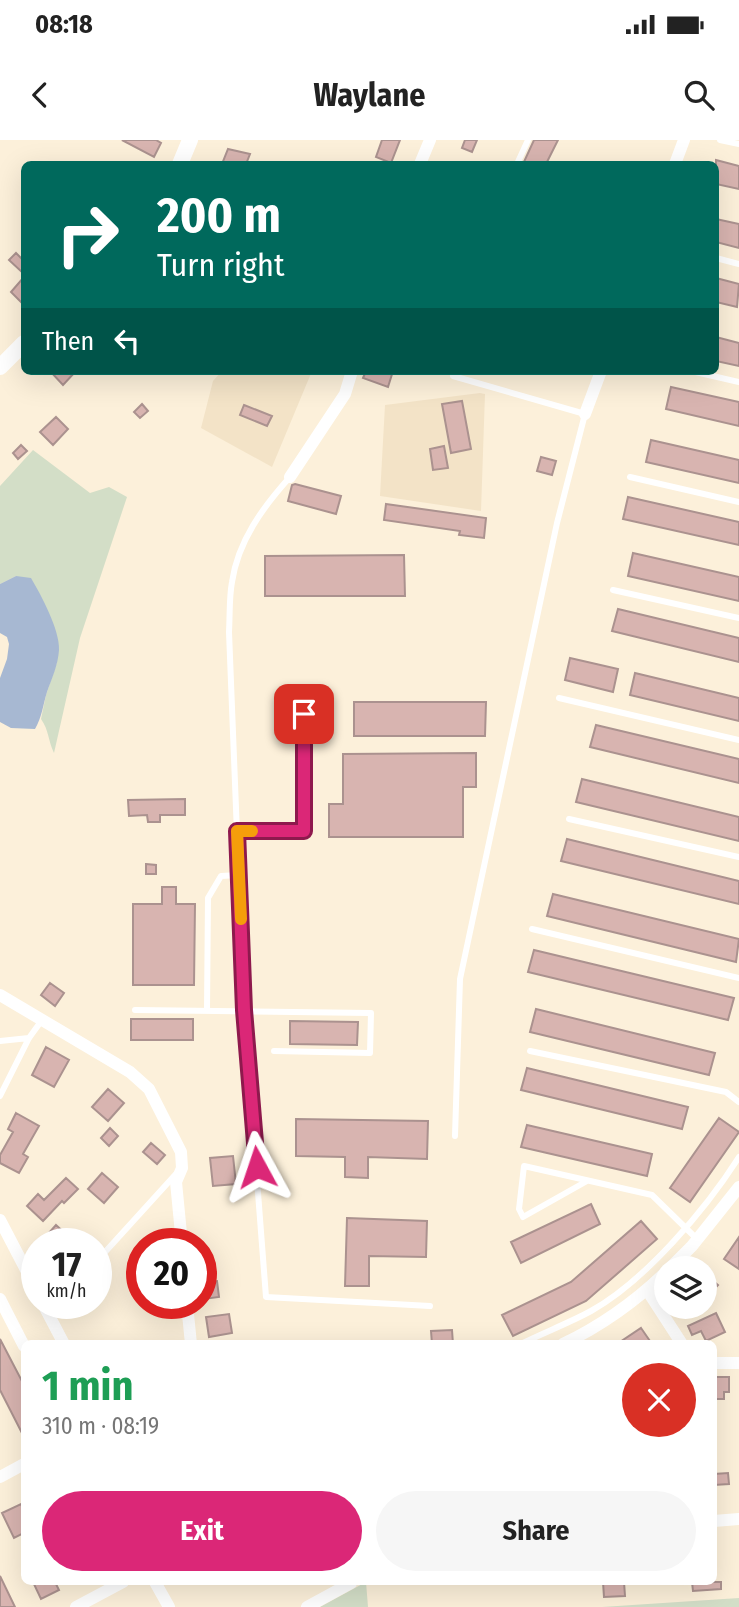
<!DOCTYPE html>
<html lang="en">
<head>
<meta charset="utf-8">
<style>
	body { margin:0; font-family:"Fira Sans Condensed",sans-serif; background:#f6f6f6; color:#222; height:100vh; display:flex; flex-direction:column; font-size:26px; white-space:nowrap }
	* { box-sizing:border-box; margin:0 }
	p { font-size:23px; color:#767676 }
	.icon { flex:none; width:38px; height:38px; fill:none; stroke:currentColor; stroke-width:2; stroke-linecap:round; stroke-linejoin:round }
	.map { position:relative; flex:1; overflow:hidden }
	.details { position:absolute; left:21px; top:1200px; width:696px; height:245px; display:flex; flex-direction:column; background:#fff; border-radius:10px; box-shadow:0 7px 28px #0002 }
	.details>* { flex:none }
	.hud { position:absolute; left:21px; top:21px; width:698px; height:214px; border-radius:10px; box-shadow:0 7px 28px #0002; background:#00695c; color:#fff; overflow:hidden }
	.fabs { position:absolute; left:654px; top:1116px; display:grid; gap:14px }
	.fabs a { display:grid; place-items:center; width:63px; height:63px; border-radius:50%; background:#fff; box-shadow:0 7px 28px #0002; font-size:35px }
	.speed { position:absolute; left:21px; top:1088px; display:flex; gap:14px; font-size:35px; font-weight:700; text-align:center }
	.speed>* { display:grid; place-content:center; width:91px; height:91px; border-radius:50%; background:#fff; box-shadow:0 7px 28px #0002; line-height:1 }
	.speed small { font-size:18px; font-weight:400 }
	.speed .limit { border:10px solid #d22; background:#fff; color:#111 }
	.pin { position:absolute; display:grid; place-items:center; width:60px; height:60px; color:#fff; margin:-30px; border-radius:14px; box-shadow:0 4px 10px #0006 }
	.me { position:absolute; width:77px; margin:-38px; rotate:355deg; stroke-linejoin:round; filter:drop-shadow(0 0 5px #0008) }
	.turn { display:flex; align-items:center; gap:24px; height:147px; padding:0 21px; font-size:32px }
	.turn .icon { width:91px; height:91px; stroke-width:2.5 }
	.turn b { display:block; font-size:49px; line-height:60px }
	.then { display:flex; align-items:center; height:66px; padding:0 21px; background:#0003; gap:14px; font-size:26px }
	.round { display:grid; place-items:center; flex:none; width:74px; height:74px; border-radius:37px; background:#f6f6f6 }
	.headline { display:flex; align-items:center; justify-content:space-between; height:119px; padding:0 21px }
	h1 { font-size:42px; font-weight:700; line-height:52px; color:#1e9e55 }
	.action { display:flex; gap:14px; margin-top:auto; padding:14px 21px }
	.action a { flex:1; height:80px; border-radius:42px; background:#db2777; color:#fff; font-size:28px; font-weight:700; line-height:80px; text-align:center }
	.action a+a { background:#f6f6f6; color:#222 }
	.status { display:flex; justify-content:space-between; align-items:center; height:49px; padding:0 35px; background:#fff; direction:ltr }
	.status svg { height:19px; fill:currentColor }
	header { display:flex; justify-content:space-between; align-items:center; height:91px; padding:0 21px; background:#fff; font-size:32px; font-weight:700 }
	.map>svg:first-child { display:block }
	.built { fill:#f3e3c7 }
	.green { fill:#d3dec7 }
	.water { fill:#a7b8d2 }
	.building { fill:#d8b4b0; stroke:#ab928f; stroke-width:2 }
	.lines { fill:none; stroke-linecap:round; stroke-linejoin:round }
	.service { stroke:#fff; stroke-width:6 }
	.minor { stroke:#fff; stroke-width:12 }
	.tertiary { stroke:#fff; stroke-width:16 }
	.route-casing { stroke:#8e194d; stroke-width:18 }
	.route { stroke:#db2777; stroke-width:12 }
	.slow { stroke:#f59e0b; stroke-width:12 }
</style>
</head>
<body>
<div class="status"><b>08:18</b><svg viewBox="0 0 49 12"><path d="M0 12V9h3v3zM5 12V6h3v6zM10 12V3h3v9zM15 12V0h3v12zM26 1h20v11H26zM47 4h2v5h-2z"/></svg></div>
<header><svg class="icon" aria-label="back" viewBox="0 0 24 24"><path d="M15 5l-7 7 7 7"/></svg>Waylane<svg class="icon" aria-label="search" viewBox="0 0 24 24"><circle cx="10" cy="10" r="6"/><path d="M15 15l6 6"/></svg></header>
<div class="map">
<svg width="739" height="1467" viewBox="0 0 739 1467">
	<rect width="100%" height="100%" fill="#fcf0da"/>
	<path class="built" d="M222 231H312L272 327 201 288 213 241Z
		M480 253 485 254 481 371 380 356 385 265Z"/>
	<path class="green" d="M33 310 90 353 109 347 127 357 80 498 54 613C48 601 49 590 41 579L46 555 57 522 16 436 0 444V346Z
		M366 1442 368 1467H320Z
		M739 1458V1467H602Z"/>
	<path class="water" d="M16 436 31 438C41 455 60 490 59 510 58 525 52 538 47 552 43 565 42 577 35 589L11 588 0 582V538L7 519 9 504 7 497 0 493V444Z"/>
	<path class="building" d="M122 0H156L161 3 154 17Z
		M382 0H400L391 23 376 17Z
		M465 0H477L472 12 462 8Z
		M534 0H558L546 24H523Z
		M228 9 250 14 246 24H222Z
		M716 20 739 26V49L716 44Z
		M716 79 739 84V108L716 102Z
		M16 113 24 121V134L9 120Z
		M24 137V165L11 152Z
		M716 138 739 144 737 167 716 162Z
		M716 197 739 203V226L716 221Z
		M50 231H76L63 245Z
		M366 231H393L388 247 363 238Z
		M671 247 739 262V286L666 269Z
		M462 261 471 309 451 313 442 264Z
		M142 264 148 271 140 278 134 272Z
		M244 265 272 276 267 286 240 275Z
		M56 277 68 289 53 305 40 292Z
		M651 300 739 320V343L646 322Z
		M21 305 27 311 18 319 13 313Z
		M444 306 448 328 433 330 430 309Z
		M541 317 556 321 552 335 537 331Z
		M295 344 341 356 336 374 288 361 292 345Z
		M628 357 739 382V405L623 379Z
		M386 364 486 378 484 398 459 395 460 391 384 380Z
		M633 413 739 437V461L628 436Z
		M404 415 405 456H265V416Z
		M618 469 739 498V522L612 491Z
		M570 518 618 529 613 552 565 540Z
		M635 533 739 558V581L630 555Z
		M354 562H486L485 596H354Z
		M596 585 739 619V643L590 607Z
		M476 613V647H463V697H329V664H343V614Z
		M582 639 739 677V701L576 662Z
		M185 659V675H160V682H148L147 675 129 676 128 660Z
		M567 699 739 741V764L561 721Z
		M146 724 156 725V734H146Z
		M162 747H176V764H195L194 845H133V764H162Z
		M553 754 739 799 736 822 547 776Z
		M534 810 734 858 728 880 528 832Z
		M50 843 64 853 55 866 41 855Z
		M536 869 715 913 709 935 530 892Z
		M131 879H193V900H131Z
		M290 881 358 882 357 905 290 904Z
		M46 907 69 920 54 947 32 935Z
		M527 928 688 967 682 989 521 950Z
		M108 949 124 963 108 981 92 967Z
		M16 973 39 986 23 1014 28 1017 19 1033 0 1023V1015L13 992 8 989Z
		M719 978 739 992 690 1062 670 1048Z
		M296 979 428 981 427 1019 368 1017V1038L345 1037V1017L296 1016Z
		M527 985 652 1014 647 1036 521 1007Z
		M110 988 118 996 109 1006 101 998Z
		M151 1003 165 1015 157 1024 143 1012Z
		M233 1016 236 1044 213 1046 210 1018Z
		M102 1033 118 1047 104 1063 88 1049Z
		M66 1038 78 1049 64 1063 62 1061 43 1081 27 1066 38 1054 44 1060Z
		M591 1064 600 1084 521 1123 511 1102Z
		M347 1078 427 1081 426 1117 369 1116V1146H345Z
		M641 1081 657 1099 586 1161 513 1196 502 1175 571 1142Z
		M56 1085 69 1097 62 1104H39Z
		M739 1097V1129L724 1119Z
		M705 1134 718 1145 705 1159Z
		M217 1141 219 1157 204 1159 202 1143Z
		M716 1173 725 1192 706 1201 701 1191 692 1195 688 1186Z
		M229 1174 232 1193 209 1197 206 1177Z
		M641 1188 652 1204H617Z
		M452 1190 453 1204H432L431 1191Z
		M0 1199 24 1245V1297L0 1250Z
		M714 1237H729V1252H724V1259H714Z
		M728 1333 729 1344 714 1345V1334Z
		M21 1364 24 1371V1393L14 1398 2 1373Z
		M0 1436 15 1467H0Z
		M33 1442H55L59 1450 41 1459Z
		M603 1442H624L625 1456 604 1457Z
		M692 1442H721V1449L693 1451Z"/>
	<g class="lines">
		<path class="service" d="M720 0 739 4
			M517 24 528 0
			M716 118 739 124
			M691 231 739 242
			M453 236 585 274 557 383 460 839 455 996
			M290 337C263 367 238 401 232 442 229 458 230 475 229 492L244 870 266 1157 430 1166
			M630 337 739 362
			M613 450 739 478
			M559 558 739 600
			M569 679 739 717
			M237 691 304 690V574
			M532 789 739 838
			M135 870 371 873 370 913 274 911
			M207 870 208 758 221 736 239 735
			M0 901 29 898
			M530 911 726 952 739 962
			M0 956 29 898 42 880
			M587 1041 523 1077 519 1069 524 1026 652 1055 697 1099
			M96 1122 175 1035
			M523 1203C545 1192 569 1183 591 1171 645 1141 706 1069 739 1017"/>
		<path class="minor" d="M420 24 430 0
			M675 24 684 0
			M585 274 601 231
			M290 337 345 254 352 231
			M0 855 130 932 149 949 181 1012 182 1028 176 1042 182 1104
			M0 1080 37 1151
			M669 1129 692 1106 739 1047
			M647 1150 682 1204
			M0 1159 24 1206
			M43 1164 64 1204
			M187 1164 191 1204
			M563 1204C601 1186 637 1160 667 1131
			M714 1223H739
			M0 1337 24 1324
			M714 1381 739 1379
			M155 1442 169 1467
			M76 1467 123 1442
			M307 1467 351 1443"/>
		<path class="tertiary" d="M180 24 190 0
			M0 227 24 203"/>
	</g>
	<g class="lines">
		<g class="route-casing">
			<path id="route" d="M257 1027 244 870 237 691H304V574"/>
		</g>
		<use href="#route" class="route"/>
		<path class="slow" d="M241 779 237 691H252"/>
	</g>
</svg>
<div class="fabs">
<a><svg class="icon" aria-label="layers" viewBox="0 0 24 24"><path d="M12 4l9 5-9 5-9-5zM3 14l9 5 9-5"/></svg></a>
</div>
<div class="speed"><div>17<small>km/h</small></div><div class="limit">20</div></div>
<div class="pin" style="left:304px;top:574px;background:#d93025"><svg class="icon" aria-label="arrive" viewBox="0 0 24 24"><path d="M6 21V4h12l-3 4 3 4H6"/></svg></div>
<svg class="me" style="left:257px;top:1027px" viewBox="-20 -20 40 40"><path d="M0-17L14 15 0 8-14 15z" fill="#db2777" stroke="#fff" stroke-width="4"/></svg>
<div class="hud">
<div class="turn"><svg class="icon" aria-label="right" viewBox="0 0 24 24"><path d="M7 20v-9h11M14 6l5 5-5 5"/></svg><div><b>200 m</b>Turn right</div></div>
<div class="then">Then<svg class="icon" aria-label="left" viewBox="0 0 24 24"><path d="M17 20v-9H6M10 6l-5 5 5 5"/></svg></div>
</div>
<section class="details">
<div class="headline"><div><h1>1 min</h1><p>310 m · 08:19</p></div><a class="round" style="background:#d93025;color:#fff"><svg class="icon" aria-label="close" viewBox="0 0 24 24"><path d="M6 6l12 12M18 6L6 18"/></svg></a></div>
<div class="action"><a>Exit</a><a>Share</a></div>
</section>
</div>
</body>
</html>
